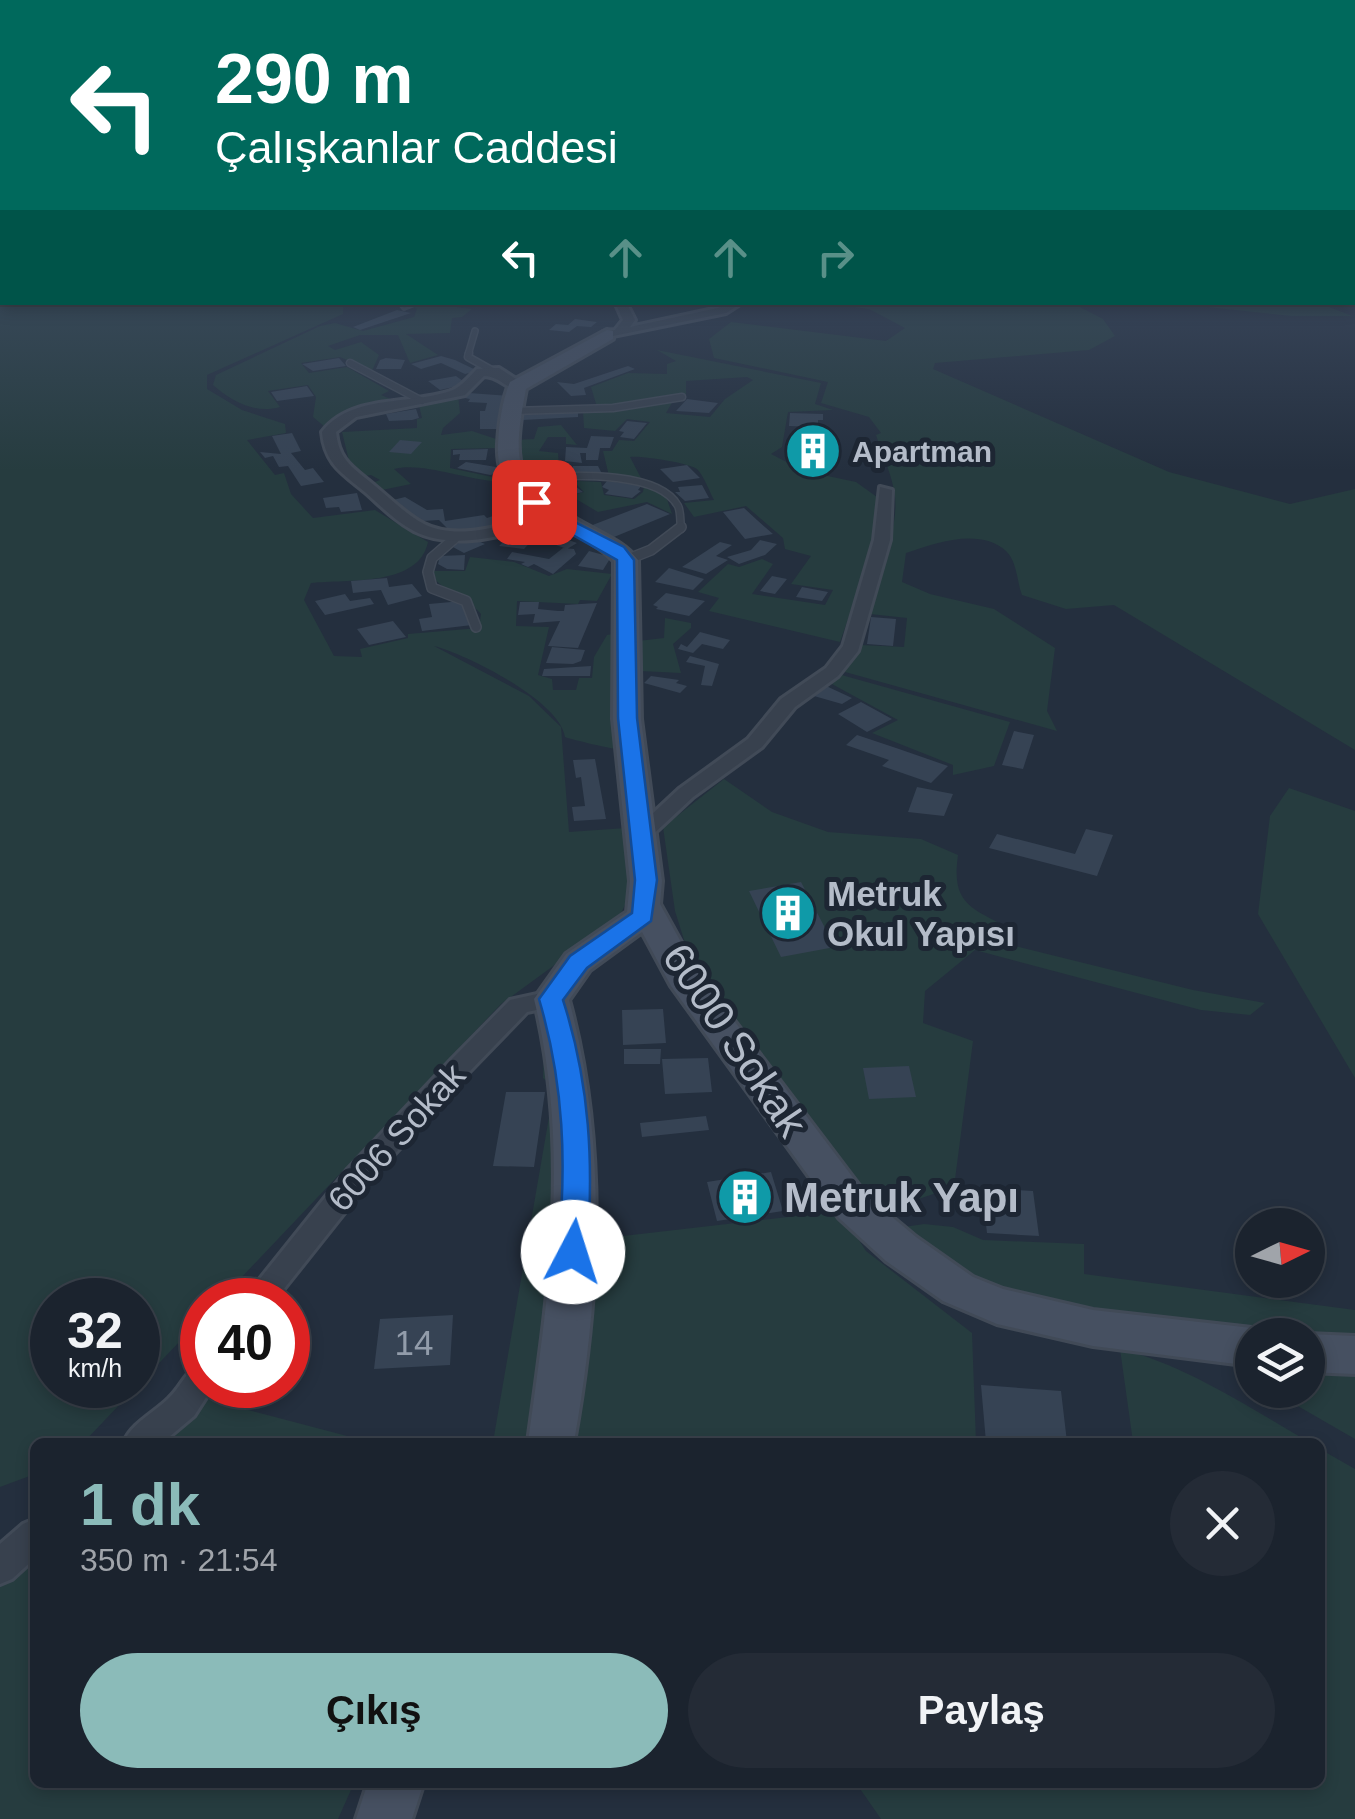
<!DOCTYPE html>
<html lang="tr">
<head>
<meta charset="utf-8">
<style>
	body { margin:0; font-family:Helvetica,sans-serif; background:#242b36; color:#f1f3f6; height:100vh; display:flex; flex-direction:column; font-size:38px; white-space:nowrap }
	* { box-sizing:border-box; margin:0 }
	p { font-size:32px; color:#a0a4aa }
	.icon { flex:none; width:55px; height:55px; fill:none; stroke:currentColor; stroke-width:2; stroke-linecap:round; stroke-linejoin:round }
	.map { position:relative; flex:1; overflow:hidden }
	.details { position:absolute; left:30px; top:1438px; width:1295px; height:350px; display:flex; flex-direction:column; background:#1b232e; border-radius:15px; box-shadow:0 5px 15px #0003,0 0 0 2px #39404a }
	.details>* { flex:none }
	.guide { position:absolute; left:0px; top:0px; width:1355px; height:305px; box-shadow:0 5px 15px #0003,0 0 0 2px #39404a; background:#00695c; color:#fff; overflow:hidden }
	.needle { width:65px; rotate:85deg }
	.controls { position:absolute; left:1235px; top:1208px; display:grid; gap:20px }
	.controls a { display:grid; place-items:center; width:90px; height:90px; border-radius:50%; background:#1b232e; box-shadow:0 5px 15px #0003,0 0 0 2px #39404a; font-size:50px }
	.speed { position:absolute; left:30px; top:1278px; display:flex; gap:20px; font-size:50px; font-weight:700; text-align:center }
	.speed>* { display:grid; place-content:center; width:130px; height:130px; border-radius:50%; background:#1b232e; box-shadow:0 5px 15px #0003,0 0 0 2px #39404a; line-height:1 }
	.speed small { font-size:25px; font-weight:400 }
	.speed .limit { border:15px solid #d22; background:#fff; color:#111 }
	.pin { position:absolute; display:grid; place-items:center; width:85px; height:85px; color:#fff; margin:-42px; border-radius:20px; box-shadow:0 5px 15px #0006 }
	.me { position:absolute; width:110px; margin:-55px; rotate:5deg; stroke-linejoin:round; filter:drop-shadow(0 0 8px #0008) }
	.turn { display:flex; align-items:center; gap:35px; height:210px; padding:0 50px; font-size:45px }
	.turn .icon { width:130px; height:130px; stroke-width:2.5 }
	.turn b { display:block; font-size:70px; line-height:85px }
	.lanes { display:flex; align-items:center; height:95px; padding:0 50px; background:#0003; justify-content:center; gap:50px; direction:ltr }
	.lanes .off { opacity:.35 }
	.round { display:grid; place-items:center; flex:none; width:105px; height:105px; border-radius:52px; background:#242b36 }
	.headline { display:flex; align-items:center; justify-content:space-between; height:170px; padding:0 50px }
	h1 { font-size:60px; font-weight:800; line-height:75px; color:#8bbbb9 }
	.cta { display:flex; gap:20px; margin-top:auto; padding:20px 50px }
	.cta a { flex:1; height:115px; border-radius:60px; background:#8bbbb9; color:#111; font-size:40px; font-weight:800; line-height:115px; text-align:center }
	.cta a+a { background:#242b36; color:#f1f3f6 }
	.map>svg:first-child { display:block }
	.green { fill:#263c3f; fill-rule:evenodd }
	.building { fill:#364354 }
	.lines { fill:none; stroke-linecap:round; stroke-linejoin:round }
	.lane-far2-casing { stroke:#414a57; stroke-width:8 }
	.lane-far1-casing { stroke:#414a57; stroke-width:9 }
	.lane-casing { stroke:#414a57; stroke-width:12 }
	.street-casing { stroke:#414a57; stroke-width:6 }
	.secondary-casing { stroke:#414a57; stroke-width:6 }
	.lane-far2 { stroke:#38414e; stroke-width:5 }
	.lane-far1 { stroke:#38414e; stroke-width:6 }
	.lane { stroke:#38414e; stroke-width:9 }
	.street { fill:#38414e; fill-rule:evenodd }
	.secondary { fill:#465061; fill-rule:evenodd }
	.route { fill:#1a73e8; stroke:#114b97; stroke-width:2.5 }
	.labels { text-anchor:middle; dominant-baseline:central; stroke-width:10; stroke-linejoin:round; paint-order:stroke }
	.far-poi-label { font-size:30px; font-weight:bold; fill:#b4bcc9; stroke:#1d2633; text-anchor:start }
	.poi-label { font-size:35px; font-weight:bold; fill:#b4bcc9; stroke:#1d2633; text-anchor:start }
	.street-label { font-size:35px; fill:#b4bcc9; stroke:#1d2633 }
	.near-number-label { font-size:35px; fill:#929caa }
	.near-street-label { font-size:42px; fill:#b4bcc9; stroke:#1d2633 }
	.near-poi-label { font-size:42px; font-weight:bold; fill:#b4bcc9; stroke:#1d2633; text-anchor:start }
</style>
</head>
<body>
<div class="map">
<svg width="1355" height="1819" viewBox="0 0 1355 1819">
	<rect width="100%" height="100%" fill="#242f3e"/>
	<path class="green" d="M0 216 2 302 343 303V314L207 375V389L242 410 285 424 286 433 247 440 275 475 284 473 291 494 313 518 375 510 428 542C419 587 347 579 311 583L304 600 334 656 362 657 360 649 408 638V634L479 628 481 614C467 597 445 593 432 576L433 571H465L470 557 514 562 549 576 567 569 612 574 597 601 580 600 578 604 517 601 516 626 549 627 538 675 552 679 553 690H576L579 678H592L594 657 607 635 618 633V749C611 749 574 740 565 737 560 701 466 654 434 646L529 696 561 727 569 832 626 828 633 887 619 918 501 1004 220 1300H202V1318L84 1442H35V1474L0 1487ZM52 1300H138V1385H52Z
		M419 303H461L456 307 472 309 462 317 452 318 450 333 406 334 438 355 410 363 398 335H360L328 346 335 350 361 342 379 355 372 371 340 357 301 363 309 373 347 367 389 391 381 395 395 401H413L351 412 325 427 313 417 316 397 308 385 268 391 280 407C256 414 232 402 213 385L216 375 320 326 335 323 363 331 414 317 417 309 410 305Z
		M823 303H1084L1074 304 1103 319 1115 336 1089 350 935 363 933 369 1169 472 1290 504 1355 489V750L1114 605 1066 609 1022 595C1017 582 1017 561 1006 551 980 527 935 543 906 553L902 582 930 594 994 609 1055 648 1047 711 1057 731 838 670 860 645 904 647 907 618 870 614C872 574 899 538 895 497 893 477 882 454 876 435L881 433 869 417 821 403 828 382 714 358 709 339 731 322 886 341 905 328 869 309Z
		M1170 303H1319L1352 316H1291Z
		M657 350 821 383 815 404 833 410 788 412 782 447 771 454 804 471 856 482 877 497 880 504 876 540 840 642 709 611 719 598 698 592 728 564 739 567 762 559 773 564 752 594 825 605 833 590 791 584 811 556 785 549 783 538 746 506 694 517 684 503 714 500C709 491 704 476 697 469 690 463 639 455 630 457L641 478 609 476 603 451H612L619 440 634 441 650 422 627 419 615 431 584 428 583 411 673 401 666 413 710 417 725 399 753 380 747 377 686 381V395L597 407 591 387 628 373 667 374V364L676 361Z
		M458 395 460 413 443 428 441 435 472 431 496 439 498 448 451 449 450 468 497 478 492 481C465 479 420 462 394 469L411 484 382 490 370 484 380 480 371 475 360 477 351 469 342 432 417 428V419L422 418 419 405Z
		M561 425 577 445 566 444V437H548L539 451 558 453 559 468 516 467 515 440 534 439 538 427Z
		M579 481 601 482 604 495 634 499 643 492 644 486 666 496 672 514 647 502 598 512 576 499 544 502 584 492 575 483Z
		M665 618 691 623V628L673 644 681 673 640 671 638 641 664 638Z
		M838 674 1010 722 994 766 953 775V765L872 733 898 720 830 683Z
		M724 779 772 812 828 832 921 839 958 855C951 904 971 908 1009 928L1003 943 1193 990 1265 1003 1250 1015 1201 1010 975 950 925 991 923 1023 973 1041 954 1187 892 1208 869 1200 690 959 675 911 663 827Z
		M1289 788 1355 811V1078L1258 914 1270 816Z
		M545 1023 558 1050 560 1240 535 1442H493L554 1088 543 1078Z
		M840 1211 866 1251 972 1333 976 1442H571L597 1239Z
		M924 1224 953 1227 983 1240 1084 1244V1274L1355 1310V1337L1078 1318 970 1277 907 1238 904 1227Z
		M1120 1349C1186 1365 1250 1408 1309 1442H1133Z
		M1308 1359 1355 1363V1439L1270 1390H1308Z
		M207 1392 214 1401 370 1442H150Z
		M1320 1449 1355 1469V1819H881L856 1783 1320 1782Z
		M35 1546V1782L354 1783 338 1819H0V1579Z"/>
	<path class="building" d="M397 310 411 313 360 330 353 327Z
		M575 319 597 322 591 327 577 326 569 332 549 330 556 324 568 325Z
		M441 356 455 360 478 371 465 374 441 363 421 369 411 364Z
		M339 358 346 366 313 371 302 364Z
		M386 358 405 360 401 369H376L380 360Z
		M628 366 635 369 584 388 586 395 571 396 557 382 574 384Z
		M456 376 467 384 440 390 428 381Z
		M307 386 314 396 277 401 271 392Z
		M469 393 510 396 500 429H480V411H485L487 403 468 402 470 399 465 398Z
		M687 399 718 403 709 413 676 411Z
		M416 409 419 418 412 420 389 421 386 414Z
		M578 412V417L523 420V413Z
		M790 413 823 414V420H818V427L789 426Z
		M627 421 647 423 634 439 620 437 624 432 619 431Z
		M292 433 301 451 291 453 305 470 313 468 324 482 301 486 288 466 279 467 273 456 265 458 260 452 281 454 272 436Z
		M591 436 614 437 610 448H600L598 460H586V453H580L582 463 565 461 566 447 587 448Z
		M400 440 422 442 411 454 389 452Z
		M825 443 836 458 805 460 791 447Z
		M488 449 486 460H459L460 454 453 455V450Z
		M466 462 502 468 501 473 490 475 457 468Z
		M687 465 700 478 673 482 660 469Z
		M573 466H598L602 474 531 476 539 469 572 473Z
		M579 479 571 483 583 492 544 501 533 492 552 488 530 486 528 480Z
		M607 481 642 485 638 490 641 491 632 498 605 494 609 490 602 487Z
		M702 485 709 498 685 501 675 492H680L678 487Z
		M357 493 362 510 341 512 339 507 326 508 323 498Z
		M405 497 427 510 443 509 445 521 484 515 487 518 529 504 540 516 454 535 439 520 423 521 395 508 401 506 393 500Z
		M647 504 670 514 614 537 590 526Z
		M744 508 757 520 773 534 745 539 723 512Z
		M520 525 544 528 524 549 499 546Z
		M551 534 557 536 577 543 567 549 540 539Z
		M471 538 485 544 464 553 451 546Z
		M760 540 777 544 765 555 739 564 727 557 751 550Z
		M720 542 732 545 716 556 728 560 706 574 682 567Z
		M563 548 574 549 576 554 553 574 534 564 528 567 521 564 525 562 507 559 512 552 549 559Z
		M589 551 611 557 603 570 578 566Z
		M465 555 464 570 447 569 438 564 440 556Z
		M669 568 704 579 693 590 655 582Z
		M772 576 787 579 775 594 760 591Z
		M387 578 389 587 412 584 422 596 388 605 381 590 353 593 351 581Z
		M802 587 828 592 822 601 796 597Z
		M666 593 686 597 705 601 689 616 656 609 658 607 653 605Z
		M345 594 350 601 370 598 374 604 325 615 315 601Z
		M462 601 472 625 422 631 419 619 432 617 429 604Z
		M520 602H539L538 609 558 611H564L565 605 597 603 578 648 548 646 560 621 533 623 535 614 518 615Z
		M871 617 896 619 893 646 867 644Z
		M393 621 406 637 369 645 357 629Z
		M700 632 730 640 723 649 702 644 693 653 678 649 681 644 687 647Z
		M552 647 585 650 581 661 573 664 546 663Z
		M690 656 719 664 712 686 701 685 705 666 686 662Z
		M591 666 590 676H542L544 669Z
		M651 676 679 680 676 683 687 686 680 693 644 683Z
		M824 685 852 698 842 704 807 694Z
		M861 702 892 719 867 732 838 714Z
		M1014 731 1034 735 1023 769 1002 765Z
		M857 735 899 749 948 766 931 783 882 766 889 760 846 745Z
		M595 759 606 819 574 821 572 807 585 806 581 777 576 778 573 760Z
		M917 787 953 794 944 816 908 812Z
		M1086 829 1113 835 1097 876 989 848 997 834 1075 854Z
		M801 882 835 947 781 957 749 891Z
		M663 1009 666 1043 623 1045 622 1010Z
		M624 1049H661L660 1064H624Z
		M708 1058 712 1092 665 1094 662 1059Z
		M909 1066 916 1097 869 1099 863 1068Z
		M506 1092H545L534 1167 493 1166Z
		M706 1116 709 1130 642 1137 640 1123Z
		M771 1172 783 1211 717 1221 707 1182Z
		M982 1188 1033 1191 1039 1236 987 1233Z
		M453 1315 450 1365 374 1369 380 1319Z
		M981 1385 1061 1391 1067 1442H986Z"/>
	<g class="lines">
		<g class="lane-far2-casing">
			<path id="lane-far2" d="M468 355 475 331"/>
		</g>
		<g class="lane-far1-casing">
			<path id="lane-far1" d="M469 353 468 357 493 371
				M350 363 422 401
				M512 411 613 408 682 397
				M512 477C551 477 657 466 678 506 681 512 680 522 681 529"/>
		</g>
		<g class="lane-casing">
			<path id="lane" d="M455 538 432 558 428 572 432 588 466 601 476 627
				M626 560 651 550 681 527"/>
		</g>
		<g class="street-casing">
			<path id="street" d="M615 302H626L635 320 630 327 718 308 729 302H743L726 313 603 338V332L615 330 623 320Z
				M400 303V302H419L404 308Z
				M499 368 522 383V389C507 391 500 376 484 376L465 395 356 417 336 432C339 462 354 468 375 486 391 499 405 514 424 524 461 543 514 521 553 513L561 518 558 521C514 532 457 553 414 531 395 521 381 506 365 492 342 473 325 464 322 432 352 393 411 406 453 390 462 386 470 376 477 369Z
				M880 487 892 490 890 540 858 651 838 676 795 707 762 747 693 797 648 839H634L630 835 634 831 679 789 748 739 781 699 826 668 843 646 874 540Z
				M551 991 563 999 560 1005 527 1012 469 1072 368 1183 275 1300H243L348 1169 451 1060 510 1000Z
				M202 1364V1385H214L194 1416 163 1442H124C132 1423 154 1413 169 1398 182 1386 185 1371 202 1364Z
				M35 1519V1558L12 1579 0 1584V1544L23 1524Z"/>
		</g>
		<g class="secondary-casing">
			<path id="secondary" d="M607 330 613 331V339L526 389C509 475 518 488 594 529 611 538 626 545 638 560L641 719 662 881 660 904 698 973 867 1196 916 1237 973 1277 1003 1289 1093 1310 1252 1328 1268 1334 1252 1335V1366L1093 1346 997 1324 943 1301 886 1261 839 1218 671 986 642 932 590 970 569 1000C608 1143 600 1297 574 1442H528C549 1290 571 1151 534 999L566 954 627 912 630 881 613 719 614 561C575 520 494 518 498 444 499 424 502 401 510 382Z
				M1308 1334 1355 1336V1374L1308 1372Z
				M368 1782H424L412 1819H356Z"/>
		</g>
		<use href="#lane-far2" class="lane-far2"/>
		<use href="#lane-far1" class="lane-far1"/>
		<use href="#lane" class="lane"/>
		<use href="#street" class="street"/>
		<use href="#secondary" class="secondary"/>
	</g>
	<linearGradient id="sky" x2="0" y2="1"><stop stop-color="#141a22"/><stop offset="0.46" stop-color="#3f4d63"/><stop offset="1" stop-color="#3f4d63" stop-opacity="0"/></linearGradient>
	<rect width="1355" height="471" fill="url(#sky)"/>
	<path class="route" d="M529 499H539L559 514 624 547 634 560 637 718 657 880 651 921 587 968 563 1000C590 1084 594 1164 587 1252L583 1260 573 1264 562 1260 558 1252C567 1164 564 1084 539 999L570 956 632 913 635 880 618 718 617 560 548 521 529 505Z"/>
	<defs>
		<g id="building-disc" transform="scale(2.875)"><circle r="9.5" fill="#0f9aa8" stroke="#1d2633"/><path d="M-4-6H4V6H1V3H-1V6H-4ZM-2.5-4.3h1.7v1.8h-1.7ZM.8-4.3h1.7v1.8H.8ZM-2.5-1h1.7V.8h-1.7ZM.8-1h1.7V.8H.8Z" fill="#fff"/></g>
	</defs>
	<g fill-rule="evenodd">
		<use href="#building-disc" x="813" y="451"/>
		<use href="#building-disc" x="788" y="913"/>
		<use href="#building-disc" x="745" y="1197"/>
	</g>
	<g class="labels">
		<g class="far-poi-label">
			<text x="852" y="451">Apartman</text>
		</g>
		<g class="poi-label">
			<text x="827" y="893">Metruk<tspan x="827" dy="40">Okul Yapısı</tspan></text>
		</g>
		<g class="street-label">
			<text transform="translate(396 1137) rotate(-48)">6006 Sokak</text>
		</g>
		<g class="near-number-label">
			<text x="414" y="1342">14</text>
		</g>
		<g class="near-street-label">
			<text transform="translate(735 1040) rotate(56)">6000 Sokak</text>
		</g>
		<g class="near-poi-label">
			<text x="784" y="1197">Metruk Yapı</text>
		</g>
	</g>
</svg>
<div class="controls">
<a><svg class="needle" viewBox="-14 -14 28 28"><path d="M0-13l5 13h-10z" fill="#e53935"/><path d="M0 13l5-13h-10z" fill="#a0a4aa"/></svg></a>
<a><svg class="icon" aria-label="layers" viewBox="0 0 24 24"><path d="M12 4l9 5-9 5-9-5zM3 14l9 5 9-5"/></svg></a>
</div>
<div class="speed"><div>32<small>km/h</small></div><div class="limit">40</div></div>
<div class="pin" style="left:534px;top:502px;background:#d93025"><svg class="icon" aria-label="arrive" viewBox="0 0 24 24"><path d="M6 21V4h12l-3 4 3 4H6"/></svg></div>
<svg class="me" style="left:573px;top:1252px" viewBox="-20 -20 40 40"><circle r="19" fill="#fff"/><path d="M0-13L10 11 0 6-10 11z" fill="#1a73e8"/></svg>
<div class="guide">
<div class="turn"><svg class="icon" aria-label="left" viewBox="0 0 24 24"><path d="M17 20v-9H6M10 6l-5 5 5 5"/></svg><div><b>290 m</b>Çalışkanlar Caddesi</div></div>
<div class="lanes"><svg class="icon" aria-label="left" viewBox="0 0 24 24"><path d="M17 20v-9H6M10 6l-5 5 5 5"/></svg><svg class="icon off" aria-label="ahead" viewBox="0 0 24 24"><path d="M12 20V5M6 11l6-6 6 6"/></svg><svg class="icon off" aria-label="ahead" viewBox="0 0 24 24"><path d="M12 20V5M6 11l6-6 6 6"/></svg><svg class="icon off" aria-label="right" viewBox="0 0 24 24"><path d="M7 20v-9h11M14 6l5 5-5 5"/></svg></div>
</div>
<section class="details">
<div class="headline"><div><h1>1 dk</h1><p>350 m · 21:54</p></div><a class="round"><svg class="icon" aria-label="close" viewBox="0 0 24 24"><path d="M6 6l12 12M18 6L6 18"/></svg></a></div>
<div class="cta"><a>Çıkış</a><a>Paylaş</a></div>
</section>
</div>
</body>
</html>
